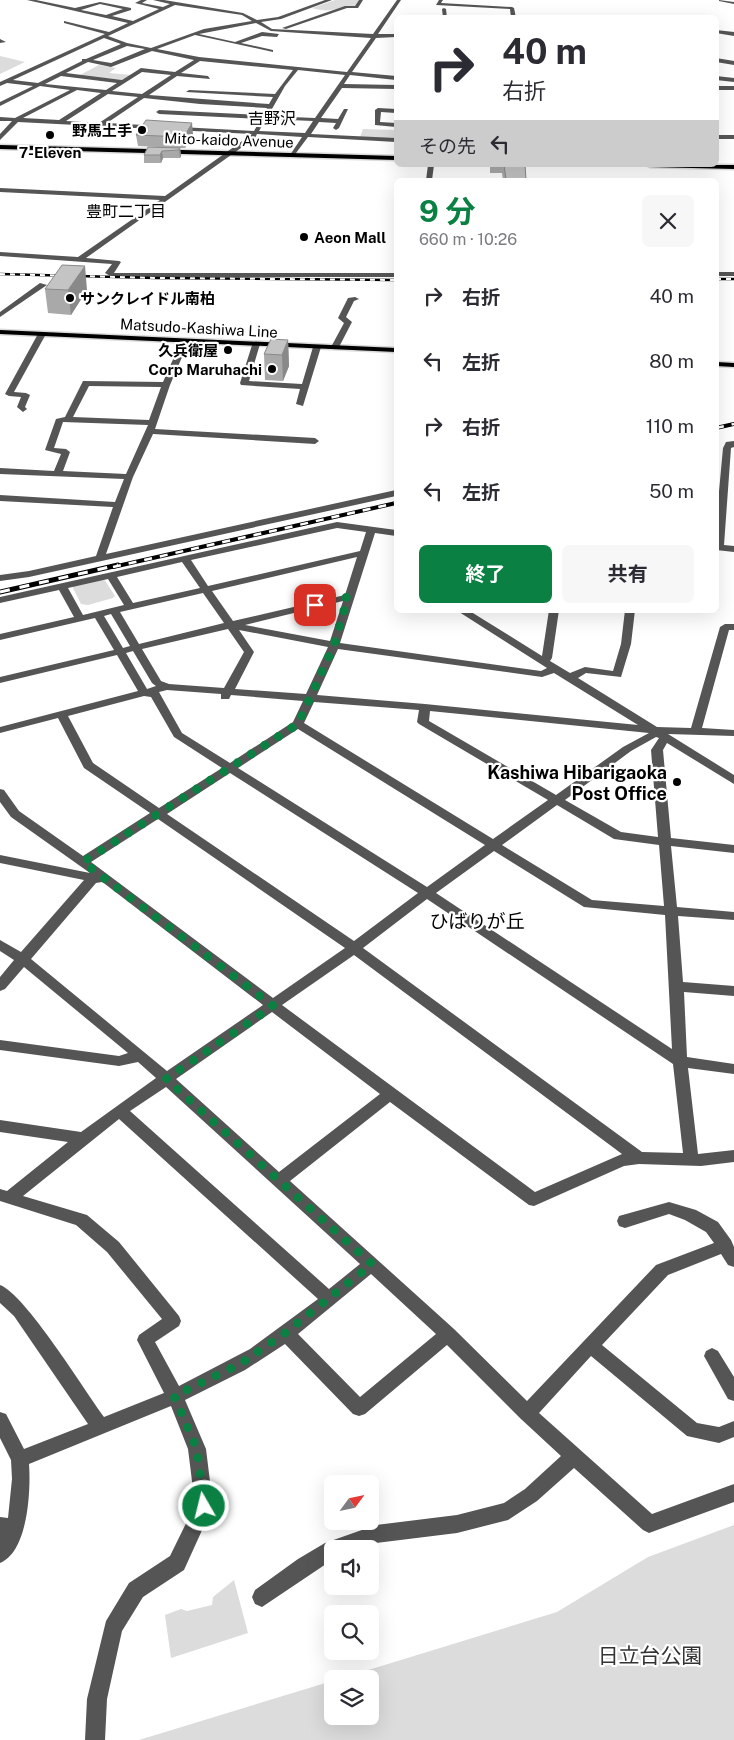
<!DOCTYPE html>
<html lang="ja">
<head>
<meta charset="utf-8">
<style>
	body { margin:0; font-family:"Public Sans","Noto Sans JP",sans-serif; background:#f7f7f7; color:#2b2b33; height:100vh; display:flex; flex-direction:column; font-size:19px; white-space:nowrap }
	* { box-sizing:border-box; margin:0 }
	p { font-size:16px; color:#7c7c81 }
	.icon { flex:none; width:28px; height:28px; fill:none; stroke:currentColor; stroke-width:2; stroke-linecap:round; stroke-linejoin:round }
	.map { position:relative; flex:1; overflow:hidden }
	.sheet { position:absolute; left:394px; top:178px; width:325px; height:435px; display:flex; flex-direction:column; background:#fff; border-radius:8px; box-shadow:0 5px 20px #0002 }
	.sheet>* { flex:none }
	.guide { position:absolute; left:394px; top:15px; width:325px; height:152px; border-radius:8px; box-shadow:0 5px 20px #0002; background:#fff; color:#2b2b33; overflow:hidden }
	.needle { width:32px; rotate:57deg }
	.buttons { position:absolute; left:324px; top:1475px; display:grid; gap:10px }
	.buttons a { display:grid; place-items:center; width:55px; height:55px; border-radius:8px; background:#fff; box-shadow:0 5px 20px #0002; font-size:25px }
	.pin { position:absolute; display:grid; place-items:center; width:42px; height:42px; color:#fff; margin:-21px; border-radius:10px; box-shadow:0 2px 8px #0006 }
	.me { position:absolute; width:55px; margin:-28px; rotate:352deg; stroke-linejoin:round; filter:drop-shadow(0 0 4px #0008) }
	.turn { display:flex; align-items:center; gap:18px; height:105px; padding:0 25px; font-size:22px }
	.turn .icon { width:65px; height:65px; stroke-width:2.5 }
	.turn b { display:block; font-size:35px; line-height:42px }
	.then { display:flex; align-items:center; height:48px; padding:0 25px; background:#0003; gap:10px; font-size:19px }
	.round { display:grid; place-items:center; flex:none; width:52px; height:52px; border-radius:8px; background:#f7f7f7 }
	.overview { display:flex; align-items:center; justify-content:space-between; height:85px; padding:0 25px }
	h1 { font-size:30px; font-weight:700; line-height:38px; color:#0b8043 }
	.cta { display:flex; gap:10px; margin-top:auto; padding:10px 25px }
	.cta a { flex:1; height:58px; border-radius:8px; background:#0b8043; color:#fff; font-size:20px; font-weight:700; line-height:58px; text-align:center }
	.cta a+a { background:#f7f7f7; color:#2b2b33 }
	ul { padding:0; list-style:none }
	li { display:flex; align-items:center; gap:15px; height:65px; padding:0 25px }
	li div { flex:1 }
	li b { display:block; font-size:19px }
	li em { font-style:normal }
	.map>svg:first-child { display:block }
	.green { fill:#dcdcdc }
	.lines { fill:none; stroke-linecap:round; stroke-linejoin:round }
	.major-casing { stroke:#dbdbdb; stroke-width:3 }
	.highway-casing { stroke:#dbdbdb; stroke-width:3 }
	.minor { fill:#555; fill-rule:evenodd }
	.major { fill:#000; fill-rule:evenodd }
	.highway { fill:#000; fill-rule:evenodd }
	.rail-far2-casing { stroke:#000; stroke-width:2.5 }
	.rail-far1-casing { stroke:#000; stroke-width:4 }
	.rail-casing { stroke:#000; stroke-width:5 }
	.rail-far2 { stroke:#fff; stroke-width:2; stroke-dasharray:5; stroke-linecap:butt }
	.rail-far1 { stroke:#fff; stroke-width:2.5; stroke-dasharray:8; stroke-linecap:butt }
	.rail { stroke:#fff; stroke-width:3; stroke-dasharray:10; stroke-linecap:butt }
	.wall { fill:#a9a9a9 }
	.shaded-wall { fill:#898989 }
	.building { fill:#c4c4c4; stroke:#898989 }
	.route { stroke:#0b8043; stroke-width:9; stroke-dasharray:0 16.2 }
	.poi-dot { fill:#000; stroke:#fff; stroke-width:2 }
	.labels { text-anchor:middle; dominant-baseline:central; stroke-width:4.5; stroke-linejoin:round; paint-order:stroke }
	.far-poi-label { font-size:15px; font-weight:bold; fill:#000; stroke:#fff; text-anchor:end }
	.far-street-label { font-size:15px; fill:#000; stroke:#fff }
	.far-neighbourhood-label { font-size:16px; fill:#000; stroke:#fff }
	.poi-label { font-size:18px; font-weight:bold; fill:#000; stroke:#fff; text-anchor:end }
	.neighbourhood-label { font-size:19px; fill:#000; stroke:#fff }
	.near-park-label { font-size:21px; fill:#333; stroke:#fff }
</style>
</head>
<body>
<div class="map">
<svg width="734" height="1740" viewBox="0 0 734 1740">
	<rect width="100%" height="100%" fill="#fff"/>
	<path class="green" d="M335 0H359L355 6C337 7 331 14 312 8Z
		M0 56 25 62 0 74Z
		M99 65 116 68 109 73 132 75 124 80 78 76Z
		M363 129 396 130V139L360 137Z
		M104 579 115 596 113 598 88 605 81 604 72 586Z
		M734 1525V1740H139L332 1681V1716H370V1679H339L557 1612 648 1557Z
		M234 1580 248 1633 171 1658 165 1615 181 1609 187 1611 212 1605 213 1597Z"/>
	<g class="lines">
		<g class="major-casing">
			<path id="major" d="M0 330 396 348V352L0 334Z
				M716 362 734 363V367L716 366Z"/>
		</g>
		<g class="highway-casing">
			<path id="highway" d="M0 145 396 156V160L0 149Z
				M646 165H734V169L650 167Z"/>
		</g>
		<path class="minor" d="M27 0H36L75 8 100 2 131 8V10L112 16 133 21 159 9 135 3 141 0H147L142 3 163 7 170 4 153 0H164L243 13 257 20 278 17 325 0H332L281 19 261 22 272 29 373 34 397 0H401L378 34H396V37L376 38 352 72 396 76V80L350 75 344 84 396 85V89L342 88 321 118 338 119 344 109H348L339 128 336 130 333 128 336 123 319 122 311 134 396 138V142L308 137 293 157 290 155 302 137 257 134 255 138 86 258 119 261 121 262 114 273H396V277H112L105 273 112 264 0 256V252L78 257 160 200 0 192V188L165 196 252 134 18 122 0 140V134L12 121H0V117L15 118 70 90 40 86 0 106V102L33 86 7 83 0 86V82L105 34 64 23V21L109 32 128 23ZM100 4 123 9 106 15 81 10ZM175 5 242 15 252 21 204 29 151 48 127 43 108 36ZM256 23 271 31 371 38 347 72 199 57 157 49 195 35 273 52V50L241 43 262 36 277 37 279 34 262 32 235 42 199 34ZM104 38 121 44 86 59H82V61L38 83 13 80ZM127 46 145 49 111 63 93 60ZM152 51 194 60 175 72 141 68 122 80 66 73 88 62 111 67ZM200 61 293 70 275 94 189 90 186 92 273 97 269 104 149 95 177 76 210 79 208 76 181 73ZM298 70 345 75 315 118 268 116 285 86ZM142 72 171 75 142 94 112 91ZM61 76 117 83 106 90 45 84ZM77 90 101 93 59 120 23 118ZM108 94 138 97 99 123 66 121ZM144 98 200 104 267 108 263 115 159 110 156 112 159 114 261 119 254 131 107 123ZM266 119 313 121 305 133 259 131Z
			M359 0H363L358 8H347L286 29 282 28 345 6H355Z
			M439 0H443L441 3 512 7 514 8 516 18H511L510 9 436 5Z
			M719 0 734 2V4L719 1Z
			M444 8 446 9 447 18H443L442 9Z
			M716 30 734 32V36L716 33Z
			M0 39 6 42 0 43Z
			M716 58 734 61V65L716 62Z
			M716 76 734 78V82L716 80Z
			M716 86H734V90H716Z
			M378 108 396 109V113L381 112 380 122 396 123V127L375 125V110Z
			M716 135H734V139H716Z
			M428 165H434L432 180H426Z
			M716 272H734V276H716Z
			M40 283 47 285 0 317V312Z
			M355 297 359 299 354 301 346 317 352 322 338 349H332L331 347 344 323 338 318 348 298Z
			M39 332 46 334 14 392 26 393 30 395 25 407 27 409 23 412 17 407 21 397 9 396 5 394Z
			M182 339 189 341 170 385 155 429 315 438 319 441 315 444 153 434 133 477 106 554 396 490V496L29 577 0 581V575L29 571 96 556 113 507 0 501V495L115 502 124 479 0 474V468L54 471 61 454 45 450 56 419 65 417 83 381 163 382ZM89 386 161 387 149 420 73 417ZM63 422 148 425 126 474 63 471 70 452 66 449 54 448Z
			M253 342 260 344 249 381 302 384 313 347 320 345 321 347 303 406 296 404 300 389 241 385 240 383Z
			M734 441V447L731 448 724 545 734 546V552L716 550V524L723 448 726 442Z
			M337 522 396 530V536L375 533 340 643 541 671 547 668 456 610H468L542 656 549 610H559L552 658 550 661 570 673 585 667 613 671 621 644 625 610H635L631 644 621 677 586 673 578 678 657 727 691 728 720 627 725 624H734V630H729L702 728 734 730V736L668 734 734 775V784L667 743 663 750 671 838 734 845V853L671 846 677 907 734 912V920L678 916 683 982 734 986V996L684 992 687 1057 734 1064V1074L688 1068 698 1154 734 1150V1162L701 1166 639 1164 624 1166 534 1206 529 1205 390 1102 290 1181 454 1329 527 1401 656 1265 714 1243 706 1232 685 1220 669 1214 625 1228 619 1226 617 1221 619 1216 669 1202 696 1210 718 1222 731 1240 734 1247V1267L728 1265 721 1254 668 1275 602 1345 697 1423 719 1427 734 1421V1437L719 1443 687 1436 591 1356 539 1413 652 1514 734 1484V1502L649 1533 643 1530 574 1468 537 1501 508 1520 457 1533 376 1543 361 1549H332V1560L262 1607 255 1604 252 1597 255 1590 298 1559 325 1543 376 1525 457 1515 504 1503 525 1489 561 1456 521 1419 447 1345 365 1414 359 1416 353 1414 285 1344 245 1370 185 1400 206 1449 213 1506 184 1570 143 1597 122 1631 107 1699 105 1740H85L87 1699 106 1621 129 1583 170 1556 195 1505 188 1449 171 1406 29 1464C31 1490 28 1552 0 1563V1517L8 1518 12 1479 11 1460 0 1438V1412L6 1414 24 1449 88 1424 14 1316 0 1303V1285C25 1294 85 1391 104 1417L164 1393 137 1340 139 1335 162 1319 107 1252 76 1225 0 1201V1189L7 1191 68 1142 0 1132V1120L81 1132 156 1078 138 1062 119 1066 0 1050V1040L119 1056 128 1053 24 967 5 989 0 991V977L14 960 0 951V940L21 952 84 880 0 863V855L90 873 11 817 0 802V789L4 790 19 811 83 856 150 813 84 768 58 718 0 733V727L138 691 117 655 0 683V677L114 650 95 618 0 640V634L74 617 59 590 0 603V597ZM337 528 366 532 360 551 208 586 191 560ZM357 557 345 595 233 621 212 591ZM182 562 200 588 133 603 117 577ZM108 579 124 605 83 615 68 588ZM203 593 224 623 139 644 120 612ZM343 601 330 641 245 625ZM111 614 130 646 123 648 104 616ZM228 629 244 652 224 688 169 684 161 681 142 649ZM239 630 328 647 306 694 235 689 254 652ZM338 649 542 677 554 673 638 725 425 704 317 695ZM133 651 152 683 156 686 147 689 126 653ZM167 690 221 694V699H229L231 695 303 701 293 722 230 763 182 733 159 692ZM144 696 151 697 174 737 222 768 159 808 93 763 68 716ZM314 702 419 710 417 722 419 724 548 800 493 839 304 723ZM430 711 649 733 623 747 556 795 429 721ZM298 729 485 845 427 887 238 768ZM656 737 659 738 651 750 658 837 621 832 565 800 631 751ZM230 773 418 893 354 941 167 814ZM557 805 614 839 659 845 664 906 592 900 502 845ZM158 819 345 948 273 998 91 862ZM494 851 584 907 665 915 672 1049 436 893ZM102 882 105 884 263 1005 167 1071 31 959 96 883ZM427 899 673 1064 683 1153 642 1152 363 948ZM354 955 622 1154 535 1192 282 1005ZM272 1012 380 1094 279 1172 176 1079ZM166 1087 360 1264 329 1289 130 1111ZM119 1119 318 1299 250 1349 179 1386 155 1342 179 1326 181 1321 179 1316 119 1242 87 1215 23 1196ZM371 1274 436 1334 360 1397 298 1334Z
			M712 1348 718 1351 734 1377V1401L728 1399 704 1356 706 1351Z"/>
		<use href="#major" class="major"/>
		<use href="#highway" class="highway"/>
		<g class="rail-far2-casing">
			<path id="rail-far2" d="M0 274 155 278 396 280
				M716 279H734"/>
		</g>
		<g class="rail-far1-casing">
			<path id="rail-far1" d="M716 428 734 424
				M113 567 396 503"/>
		</g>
		<g class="rail-casing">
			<path id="rail" d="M0 592 118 565"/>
		</g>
		<use href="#rail-far2" class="rail-far2"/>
		<use href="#rail-far1" class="rail-far1"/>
		<use href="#rail" class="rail"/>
	</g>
	<path class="wall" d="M193 134 185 148H180L181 156 180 158H163L161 163H144V155L148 147 178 148 138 146 136 135Z
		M490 165H525L526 180H503L502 173H490Z
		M45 289 87 290 71 315 48 313Z
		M288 340 289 366 283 381 265 380 264 354Z"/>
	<path class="shaded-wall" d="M192 123 193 134 185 148 184 137Z
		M180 148 181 156 180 158 179 150Z
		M162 151 163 158 161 163 160 155Z
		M85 266 87 290 71 315 68 290Z
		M288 340 289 366 283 381 282 355Z"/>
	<path class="building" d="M146 120 192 123 184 137 136 135Z
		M148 147 180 148 179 150 162 151 160 155H144Z
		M504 165H525L526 180 506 179Z
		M62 265 85 266 68 290 45 289Z
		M271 339 288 340 282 355 264 354Z"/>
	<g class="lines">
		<path class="route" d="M204 1506 197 1449 174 1396 240 1364 285 1333 372 1264 166 1079 273 1006 83 862 298 724 334 645 348 597 315 605"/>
	</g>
	<g class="poi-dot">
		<circle cx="142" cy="130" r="5"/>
		<circle cx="50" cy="135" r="5"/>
		<circle cx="304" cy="237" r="5"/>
		<circle cx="70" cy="298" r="5"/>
		<circle cx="228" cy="350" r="5"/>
		<circle cx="272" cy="369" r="5"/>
		<circle cx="677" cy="782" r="5"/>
	</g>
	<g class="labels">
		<g class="far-poi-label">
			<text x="132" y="130">野馬土手</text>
			<text x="50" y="152" text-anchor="middle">7-Eleven</text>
			<text x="314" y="237" text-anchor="start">Aeon Mall</text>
			<text x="80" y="298" text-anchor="start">サンクレイドル南柏</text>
			<text x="218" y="350">久兵衛屋</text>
			<text x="262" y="369">Corp Maruhachi</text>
		</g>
		<g class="far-street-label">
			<text transform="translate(229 140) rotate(2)">Mito-kaido Avenue</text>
			<text transform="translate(199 328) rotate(3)">Matsudo-Kashiwa Line</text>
		</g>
		<g class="far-neighbourhood-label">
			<text x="272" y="118">吉野沢</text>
			<text x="126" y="211">豊町二丁目</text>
		</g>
		<g class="poi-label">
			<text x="667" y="772">Kashiwa Hibarigaoka<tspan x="667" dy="21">Post Office</tspan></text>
		</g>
		<g class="neighbourhood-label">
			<text x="477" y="921">ひばりが丘</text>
		</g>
		<g class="near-park-label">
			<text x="650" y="1655">日立台公園</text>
		</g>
	</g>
</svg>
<div class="buttons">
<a><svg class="needle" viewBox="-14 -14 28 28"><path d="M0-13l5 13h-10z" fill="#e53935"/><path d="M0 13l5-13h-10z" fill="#7c7c81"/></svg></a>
<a><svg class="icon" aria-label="sound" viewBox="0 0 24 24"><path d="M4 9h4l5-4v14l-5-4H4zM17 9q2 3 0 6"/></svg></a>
<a><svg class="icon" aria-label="search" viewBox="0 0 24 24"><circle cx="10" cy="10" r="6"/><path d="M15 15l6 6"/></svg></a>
<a><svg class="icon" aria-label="layers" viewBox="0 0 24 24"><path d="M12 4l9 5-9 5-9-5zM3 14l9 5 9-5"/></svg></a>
</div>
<div class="pin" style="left:315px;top:605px;background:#d93025"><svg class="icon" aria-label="arrive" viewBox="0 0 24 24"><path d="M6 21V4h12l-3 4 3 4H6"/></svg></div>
<svg class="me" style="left:204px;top:1506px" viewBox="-20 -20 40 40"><circle r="17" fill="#0b8043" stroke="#fff" stroke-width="3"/><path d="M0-11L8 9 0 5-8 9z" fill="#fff"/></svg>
<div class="guide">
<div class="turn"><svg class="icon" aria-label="right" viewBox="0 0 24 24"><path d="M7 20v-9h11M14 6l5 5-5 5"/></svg><div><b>40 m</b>右折</div></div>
<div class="then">その先<svg class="icon" aria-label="left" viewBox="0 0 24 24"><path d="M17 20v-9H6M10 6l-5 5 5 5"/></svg></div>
</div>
<section class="sheet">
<div class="overview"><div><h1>9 分</h1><p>660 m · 10:26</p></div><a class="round"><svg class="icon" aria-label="close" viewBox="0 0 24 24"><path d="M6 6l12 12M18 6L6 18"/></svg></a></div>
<ul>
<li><svg class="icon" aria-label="right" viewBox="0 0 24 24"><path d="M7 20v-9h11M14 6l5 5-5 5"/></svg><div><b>右折</b></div><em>40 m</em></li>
<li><svg class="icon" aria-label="left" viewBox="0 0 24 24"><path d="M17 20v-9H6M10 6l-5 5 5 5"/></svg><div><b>左折</b></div><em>80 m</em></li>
<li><svg class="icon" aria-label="right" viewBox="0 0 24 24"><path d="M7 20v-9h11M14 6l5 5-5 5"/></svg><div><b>右折</b></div><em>110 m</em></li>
<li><svg class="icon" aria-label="left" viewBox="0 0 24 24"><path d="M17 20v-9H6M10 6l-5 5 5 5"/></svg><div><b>左折</b></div><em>50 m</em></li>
</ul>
<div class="cta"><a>終了</a><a>共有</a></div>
</section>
</div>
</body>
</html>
